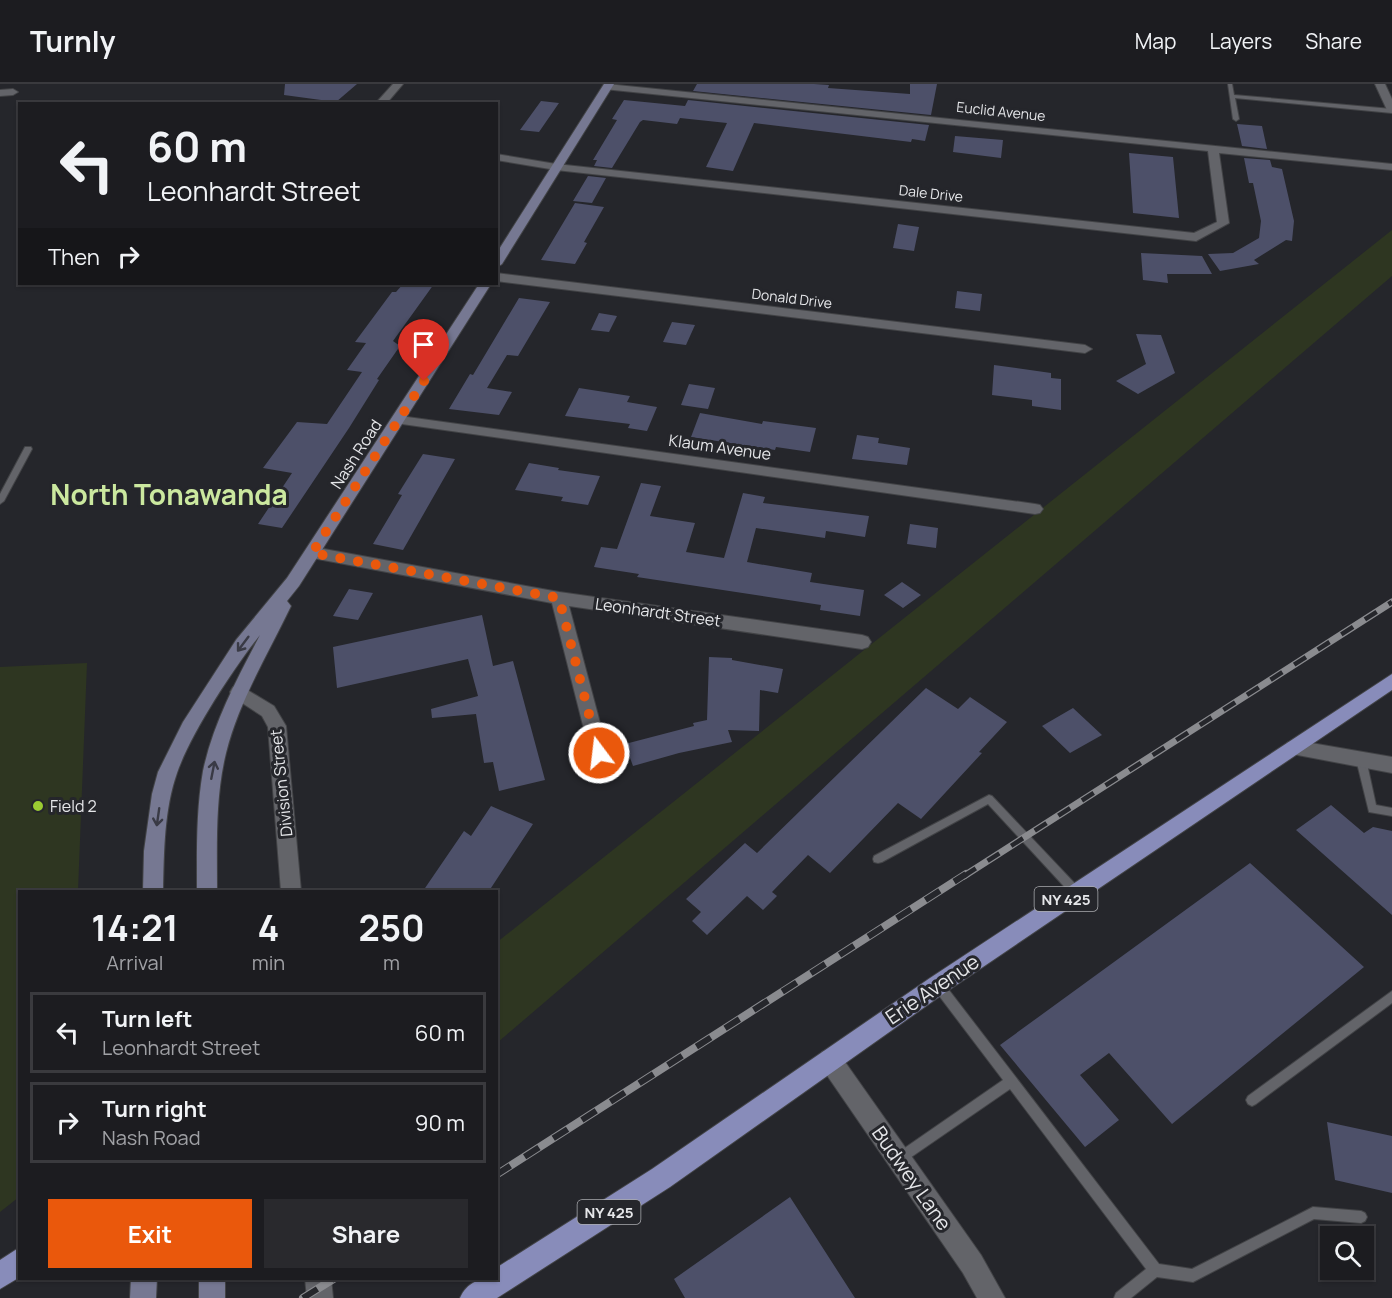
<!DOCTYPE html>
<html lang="en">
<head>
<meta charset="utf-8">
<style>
	body { margin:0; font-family:Manrope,sans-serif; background:#29292d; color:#f1f3f6; height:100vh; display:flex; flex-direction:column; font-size:22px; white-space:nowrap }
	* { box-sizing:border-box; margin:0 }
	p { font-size:20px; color:#a0a1a5 }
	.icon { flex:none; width:33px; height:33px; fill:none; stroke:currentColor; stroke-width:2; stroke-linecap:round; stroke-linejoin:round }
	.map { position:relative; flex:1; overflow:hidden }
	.sheet { position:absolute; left:18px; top:806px; width:480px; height:390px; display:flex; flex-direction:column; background:#1c1c20; border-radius:0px; box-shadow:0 2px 4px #0004,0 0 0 2px #3a3a3e }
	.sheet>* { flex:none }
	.guide { position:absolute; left:18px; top:18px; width:480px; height:183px; border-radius:0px; box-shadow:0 2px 4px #0004,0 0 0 2px #3a3a3e; background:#1c1c20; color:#f1f3f6; overflow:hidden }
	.fabs { position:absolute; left:1320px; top:1142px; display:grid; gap:12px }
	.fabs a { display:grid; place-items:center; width:54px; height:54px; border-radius:0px; background:#1c1c20; box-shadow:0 2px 4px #0004,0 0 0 2px #3a3a3e; font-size:30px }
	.pin { position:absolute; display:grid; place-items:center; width:51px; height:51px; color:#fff; margin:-62px -26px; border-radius:50% 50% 50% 0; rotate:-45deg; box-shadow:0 0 6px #0007 }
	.pin .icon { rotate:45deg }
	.me { position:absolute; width:66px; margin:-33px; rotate:345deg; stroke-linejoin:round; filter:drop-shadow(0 0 4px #0008) }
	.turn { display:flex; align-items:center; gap:21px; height:126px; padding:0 30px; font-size:27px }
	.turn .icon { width:78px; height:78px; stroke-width:2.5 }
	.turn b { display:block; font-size:42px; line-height:51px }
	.then { display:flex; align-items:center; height:57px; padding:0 30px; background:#0003; gap:12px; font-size:22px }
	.eta { display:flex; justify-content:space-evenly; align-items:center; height:102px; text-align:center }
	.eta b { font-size:36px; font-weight:700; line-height:42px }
	.action { display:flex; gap:12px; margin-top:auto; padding:12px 30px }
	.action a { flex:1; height:69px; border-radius:0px; background:#ea580c; color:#fff; font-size:24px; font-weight:700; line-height:69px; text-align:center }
	.action a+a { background:#29292d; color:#f1f3f6 }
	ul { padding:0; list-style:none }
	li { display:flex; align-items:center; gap:18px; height:81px; margin:0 12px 9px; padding:0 18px; border:3px solid #3a3a3e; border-radius:0px }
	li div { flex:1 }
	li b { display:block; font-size:22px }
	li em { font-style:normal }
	header { display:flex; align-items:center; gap:36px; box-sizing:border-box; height:84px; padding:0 30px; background:#1c1c20; border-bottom:2px solid #3a3a3e }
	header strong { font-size:28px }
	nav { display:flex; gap:33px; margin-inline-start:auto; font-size:21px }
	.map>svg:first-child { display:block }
	.green { fill:#2e3621 }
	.building { fill:#4d5069 }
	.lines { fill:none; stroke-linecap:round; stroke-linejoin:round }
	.lane-casing { stroke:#424346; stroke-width:2 }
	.street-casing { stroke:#424346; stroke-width:2 }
	.secondary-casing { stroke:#424346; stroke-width:2 }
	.primary-casing { stroke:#424346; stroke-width:2 }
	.lane { fill:#636469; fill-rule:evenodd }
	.street { fill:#636469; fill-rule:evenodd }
	.secondary { fill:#767892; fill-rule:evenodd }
	.primary { fill:#888cba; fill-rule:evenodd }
	.rail-far1-casing { stroke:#8a8b8f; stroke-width:7 }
	.rail-casing { stroke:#8a8b8f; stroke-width:8 }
	.rail-far1 { stroke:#25262b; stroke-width:4.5; stroke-dasharray:14; stroke-linecap:butt }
	.rail { stroke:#25262b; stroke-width:6; stroke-dasharray:17; stroke-linecap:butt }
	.oneway { stroke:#393a45 }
	.route { stroke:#ea580c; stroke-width:10; stroke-dasharray:0 18 }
	.poi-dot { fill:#9bcb32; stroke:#25262b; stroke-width:2 }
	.labels { text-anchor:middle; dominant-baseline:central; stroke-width:6; stroke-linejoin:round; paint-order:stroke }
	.far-street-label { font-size:14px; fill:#e5e6e9; stroke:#25262b }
	.shield { fill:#25262b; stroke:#abacb0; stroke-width:1.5 }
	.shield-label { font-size:15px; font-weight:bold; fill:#e5e6e9 }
	.street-label { font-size:16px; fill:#e5e6e9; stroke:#25262b }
	.poi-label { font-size:16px; fill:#e5e6e9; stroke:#25262b; text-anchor:start }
	.near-street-label { font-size:20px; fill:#e5e6e9; stroke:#25262b }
	.town-label { font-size:28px; font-weight:bold; fill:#cbe89f; stroke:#25262b }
</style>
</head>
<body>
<header>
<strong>Turnly</strong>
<nav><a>Map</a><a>Layers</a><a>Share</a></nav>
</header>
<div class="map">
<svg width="1392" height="1214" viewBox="0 0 1392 1214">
	<rect width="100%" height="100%" fill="#25262b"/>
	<path class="green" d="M1392 146V192L497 959 496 859Z
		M87 579 78 807H20L19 1113 0 1128V583Z"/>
	<path class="building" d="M285 0H357L336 18 284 11Z
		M697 0H814L829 1 828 4 910 10V0H937L931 31 693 7Z
		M624 16 685 22 688 16 929 41 925 57 912 55 911 58 754 39 733 87 706 83 727 39 680 34 677 40 643 36 640 38 612 84 594 82 597 76H593L617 36 612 35Z
		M541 17 559 19 539 48 520 46Z
		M1237 40 1262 42 1267 65 1242 62Z
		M955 52 1003 56 1001 74 953 68Z
		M1129 69 1173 73 1179 134 1133 129Z
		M1244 74 1270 76 1272 83 1282 85 1294 137 1292 157 1286 156 1254 176 1259 180 1220 187 1208 170 1233 169 1259 154 1261 137 1253 99H1249Z
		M588 92 606 94 592 119 573 117Z
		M575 119 604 123 584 158 587 159 575 180 541 176Z
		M898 140 919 143 914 167 893 164Z
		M1141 169 1202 172 1212 190H1167L1168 199 1143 196Z
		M403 200H434L393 257 400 262 377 295 379 296 349 344 282 444 258 440 292 389 263 384 297 338 327 340 362 288 347 286 366 259 355 258 392 208H396Z
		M957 207 982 210 980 227 955 224Z
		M519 214 550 218 518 272 507 271 487 304 512 308 499 331 449 325 470 290 473 291Z
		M599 229 617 232 609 248 591 246Z
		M672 238 695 241 686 261 663 258Z
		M1136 250 1161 251 1175 289 1138 310 1116 297 1146 280Z
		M994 281 1051 289V294L1061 295V326L1032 322V316L992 311Z
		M689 300 715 304 708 325 681 321Z
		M579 304 630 312 627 318 657 323 647 347 628 344 630 340 565 332Z
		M700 329 762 340 763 337 816 344 810 368 776 363 775 366 691 353Z
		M857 351 879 354 878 359 910 364 907 381 852 375Z
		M423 370 455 375 403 466 373 460 402 411 398 410Z
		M529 379 559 384 558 386 600 392 588 421 561 417 563 413 515 406Z
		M641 399 661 402 650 432 695 439 686 468 724 474 743 409 765 413 763 419 869 432 865 453 826 447 825 454 756 444 747 478 812 489 810 498 864 506 860 532 820 526 821 521 637 493 639 490 594 483 601 463 617 465Z
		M910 440 938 444 936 464 907 460Z
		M902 498 921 511 903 524 884 511Z
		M349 505 373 509 358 536 333 532Z
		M482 531 493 582 513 577 545 696 499 707 493 678 484 679 476 630 432 634 431 625 478 612 468 575 337 604 333 563Z
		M709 573 732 574V576L783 585 778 609 760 606 759 647 728 646 732 658 679 669 633 682 625 660 694 642 693 639 707 636Z
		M926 604 958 625 970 613 1007 638 979 668 982 669 921 735 898 719 830 789 808 771 772 808 777 812 763 826 747 812 707 851 692 837 701 828 686 815 745 759 757 769Z
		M1073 624 1102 651 1070 669 1042 642Z
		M1331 721 1364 749 1373 743 1392 747V831L1296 746Z
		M491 722 533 740 489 807H423L464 747 471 752Z
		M1250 779 1364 883 1172 1040 1109 969 1080 991 1119 1036 1085 1063 1000 961Z
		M1327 1038 1392 1052V1109L1335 1096Z
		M790 1113 855 1214H685L674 1195Z"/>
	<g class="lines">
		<g class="lane-casing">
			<path id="lane" d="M1228 0H1232L1234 11 1392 25V29L1235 14 1239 35 1236 37 1233 35Z
				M25 363H31L32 365 4 417 0 420V410Z
				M1361 671 1364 672 1366 675 1376 721 1392 724V732L1369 728 1356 675 1358 672Z
				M989 711 992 712 1080 805 1081 808 1080 811 1076 813 1072 811 988 720 882 778 878 779 874 778 873 775 874 772Z
				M938 896 942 897 1159 1180 1192 1185 1313 1123 1361 1127 1365 1129 1367 1133 1365 1137 1361 1139 1314 1135 1193 1198 1157 1193 1131 1214H1114L1116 1209 1146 1185 1010 1005 904 1078 900 1080 896 1078 894 1074 896 1070 1003 996 934 905 933 901 934 897Z
				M1392 907V919L1256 1020 1252 1022 1248 1020 1246 1016 1248 1012Z"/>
		</g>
		<g class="street-casing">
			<path id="street" d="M393 0H403L386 20H375Z
				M607 0 1392 80V86L1219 69 1229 139 1196 157 556 86 496 76V70L556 80 1194 149 1217 138 1208 67 604 5V1Z
				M1375 0H1385L1392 15V29L1387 26Z
				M0 6 13 5 18 8 13 11 0 12Z
				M496 189 1085 261 1092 265 1085 269 496 197Z
				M400 332 1035 420 1040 421 1043 425 1040 429 1035 430 395 339 393 336Z
				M313 463 559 508 862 551 868 553 871 558 868 563 862 565 569 522 608 669 606 674 599 677 592 674 590 669 552 519 307 473 305 469 307 465Z
				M239 601 274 622 286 642 301 807H281L268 643 262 632 233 613 230 608 233 603Z
				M1294 656 1392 673V689L1287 669 1285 664 1287 659Z
				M830 965 838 968 981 1171 1005 1214H977L963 1189 822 984 819 976 822 968Z
				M305 1194H331L333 1214H307Z"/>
		</g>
		<g class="secondary-casing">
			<path id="secondary" d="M604 0H614L502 180 496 184V170Z
				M479 200H491L299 502 287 517 291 522C268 570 239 617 226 669 215 714 217 761 217 807H197C197 767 196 727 203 687 213 639 237 595 260 551 233 585 191 649 177 689 164 726 164 768 163 807H143L144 767 152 710 158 688 183 638 236 556 287 494Z
				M131 1194H157L156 1214H130Z
				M199 1194H225V1214H199Z"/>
		</g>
		<g class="primary-casing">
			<path id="primary" d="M1392 590V606L946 908 670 1103 497 1214H460C467 1198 480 1194 496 1194V1184L652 1085 930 894Z
				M20 1163V1193L0 1205V1176Z"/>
		</g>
		<use href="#lane" class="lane"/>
		<use href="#street" class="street"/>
		<use href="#secondary" class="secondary"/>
		<use href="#primary" class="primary"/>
		<g class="rail-far1-casing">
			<path id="rail-far1" d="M964 792 1392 518"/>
		</g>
		<g class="rail-casing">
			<path id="rail" d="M496 1091 966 790
				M303 1214 335 1194"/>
		</g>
		<use href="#rail-far1" class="rail-far1"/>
		<use href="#rail" class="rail"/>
	</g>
	<defs><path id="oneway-shaft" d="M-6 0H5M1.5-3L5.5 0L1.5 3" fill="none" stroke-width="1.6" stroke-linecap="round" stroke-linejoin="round" transform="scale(1.5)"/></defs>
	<g class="oneway">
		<use href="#oneway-shaft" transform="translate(243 560) rotate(127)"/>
		<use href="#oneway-shaft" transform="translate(213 686) rotate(-79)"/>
		<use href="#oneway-shaft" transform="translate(158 733) rotate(98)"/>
	</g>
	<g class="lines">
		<path class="route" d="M424 297 312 469 559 514 599 669"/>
	</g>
	<circle class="poi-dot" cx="38" cy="722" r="6"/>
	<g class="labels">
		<g class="far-street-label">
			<text transform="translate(1001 27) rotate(6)">Euclid Avenue</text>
			<text transform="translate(931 109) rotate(6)">Dale Drive</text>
			<text transform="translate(792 214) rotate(7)">Donald Drive</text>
		</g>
		<g class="shield">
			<rect x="1034.5" y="803" width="63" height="24" rx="4.5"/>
			<rect x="577.5" y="1116" width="63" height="24" rx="4.5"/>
		</g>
		<g class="shield-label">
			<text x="1066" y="815">NY 425</text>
			<text x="609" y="1128">NY 425</text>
		</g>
		<g class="street-label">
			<text transform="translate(720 363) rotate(8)">Klaum Avenue</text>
			<text transform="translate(356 370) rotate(-57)">Nash Road</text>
			<text transform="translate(658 528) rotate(8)">Leonhardt Street</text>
			<text transform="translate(281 699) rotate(-96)">Division Street</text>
		</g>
		<g class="poi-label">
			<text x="50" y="722">Field 2</text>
		</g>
		<g class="near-street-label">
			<text transform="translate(932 905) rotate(-34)">Erie Avenue</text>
			<text transform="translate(912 1094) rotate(55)">Budwey Lane</text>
		</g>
		<g class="town-label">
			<text x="169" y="410">North Tonawanda</text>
		</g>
	</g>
</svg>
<div class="fabs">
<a><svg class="icon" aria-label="search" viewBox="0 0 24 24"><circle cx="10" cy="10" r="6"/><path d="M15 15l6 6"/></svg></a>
</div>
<div class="pin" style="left:424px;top:297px;background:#d93025"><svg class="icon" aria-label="arrive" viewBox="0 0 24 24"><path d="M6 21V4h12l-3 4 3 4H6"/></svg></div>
<svg class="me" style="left:599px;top:669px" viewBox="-20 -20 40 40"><circle r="17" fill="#ea580c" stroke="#fff" stroke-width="3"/><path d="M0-11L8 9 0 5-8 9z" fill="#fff"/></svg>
<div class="guide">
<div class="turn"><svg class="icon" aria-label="left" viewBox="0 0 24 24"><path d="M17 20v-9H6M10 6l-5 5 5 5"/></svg><div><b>60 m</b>Leonhardt Street</div></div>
<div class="then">Then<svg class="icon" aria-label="right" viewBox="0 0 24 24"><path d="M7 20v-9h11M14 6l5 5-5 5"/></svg></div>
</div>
<section class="sheet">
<div class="eta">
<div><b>14:21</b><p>Arrival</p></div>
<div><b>4</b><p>min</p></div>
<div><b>250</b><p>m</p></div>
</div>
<ul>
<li><svg class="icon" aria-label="left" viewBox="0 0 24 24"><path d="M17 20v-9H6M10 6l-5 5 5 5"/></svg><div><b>Turn left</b><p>Leonhardt Street</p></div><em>60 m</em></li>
<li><svg class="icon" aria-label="right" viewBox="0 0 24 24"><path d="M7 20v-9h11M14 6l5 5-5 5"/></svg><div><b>Turn right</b><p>Nash Road</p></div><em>90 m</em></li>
</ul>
<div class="action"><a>Exit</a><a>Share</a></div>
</section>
</div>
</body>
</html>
